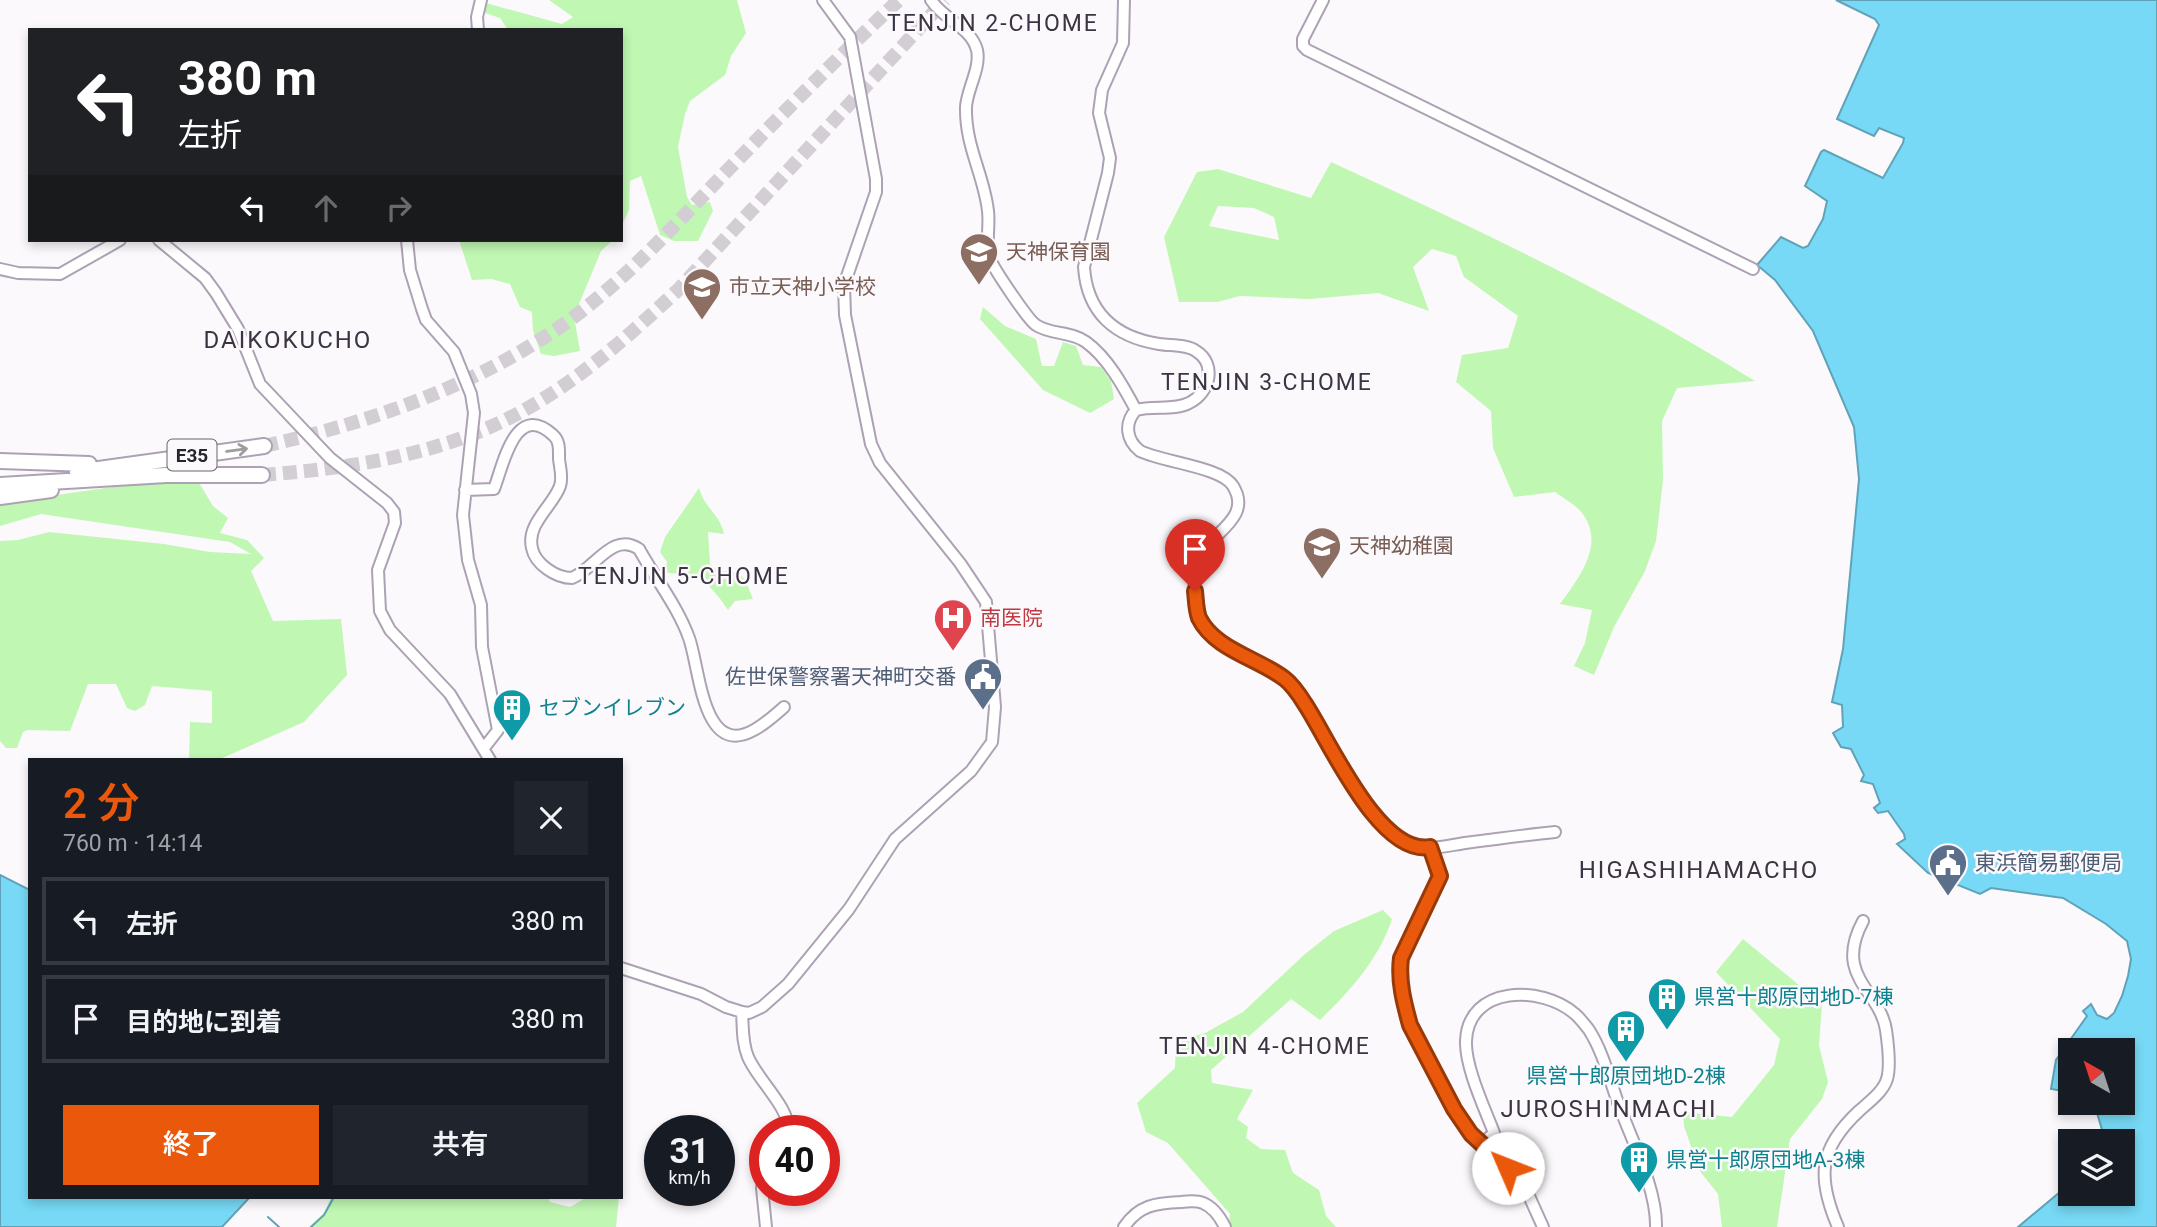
<!DOCTYPE html>
<html lang="ja">
<head>
<meta charset="utf-8">
<style>
	body { margin:0; font-family:Roboto,"Noto Sans JP",sans-serif; background:#20242c; color:#f1f3f6; height:100vh; display:flex; flex-direction:column; font-size:26px; white-space:nowrap }
	* { box-sizing:border-box; margin:0 }
	p { font-size:23px; color:#9ea1a6 }
	.icon { flex:none; width:38px; height:38px; fill:none; stroke:currentColor; stroke-width:2; stroke-linecap:round; stroke-linejoin:round }
	.map { position:relative; flex:1; overflow:hidden }
	.details { position:absolute; left:28px; top:758px; width:595px; height:441px; display:flex; flex-direction:column; background:#171b24; border-radius:0px; box-shadow:0 4px 10px #0003 }
	.details>* { flex:none }
	.top-card { position:absolute; left:28px; top:28px; width:595px; height:214px; border-radius:0px; box-shadow:0 4px 10px #0003; background:#202124; color:#fff; overflow:hidden }
	.needle { width:46px; rotate:321deg }
	.buttons { position:absolute; left:2058px; top:1038px; display:grid; gap:14px }
	.buttons a { display:grid; place-items:center; width:77px; height:77px; border-radius:0px; background:#171b24; box-shadow:0 4px 10px #0003; font-size:35px }
	.speed { position:absolute; left:644px; top:1115px; display:flex; gap:14px; font-size:35px; font-weight:700; text-align:center }
	.speed>* { display:grid; place-content:center; width:91px; height:91px; border-radius:50%; background:#171b24; box-shadow:0 4px 10px #0003; line-height:1 }
	.speed small { font-size:18px; font-weight:400 }
	.speed .limit { border:10px solid #d22; background:#fff; color:#111 }
	.pin { position:absolute; display:grid; place-items:center; width:60px; height:60px; color:#fff; margin:-72px -30px; border-radius:50% 50% 50% 0; rotate:-45deg; box-shadow:0 0 7px #0007 }
	.pin .icon { rotate:45deg }
	.me { position:absolute; width:77px; margin:-38px; rotate:314deg; stroke-linejoin:round; filter:drop-shadow(0 0 5px #0008) }
	.turn { display:flex; align-items:center; gap:24px; height:147px; padding:0 35px; font-size:32px }
	.turn .icon { width:91px; height:91px; stroke-width:2.5 }
	.turn b { display:block; font-size:49px; line-height:60px }
	.lanes { display:flex; align-items:center; height:66px; padding:0 35px; background:#0003; justify-content:center; gap:35px; direction:ltr }
	.lanes .off { opacity:.35 }
	.round { display:grid; place-items:center; flex:none; width:74px; height:74px; border-radius:0px; background:#20242c }
	.headline { display:flex; align-items:center; justify-content:space-between; height:119px; padding:0 35px }
	h1 { font-size:42px; font-weight:600; line-height:52px; color:#ea580c }
	.action { display:flex; gap:14px; margin-top:auto; padding:14px 35px }
	.action a { flex:1; height:80px; border-radius:0px; background:#ea580c; color:#fff; font-size:28px; font-weight:600; line-height:80px; text-align:center }
	.action a+a { background:#20242c; color:#f1f3f6 }
	ul { padding:0; list-style:none }
	li { display:flex; align-items:center; gap:21px; height:88px; margin:0 14px 10px; padding:0 21px; border:4px solid #363941; border-radius:0px }
	li div { flex:1 }
	li b { display:block; font-size:26px }
	li em { font-style:normal }
	.map>svg:first-child { display:block }
	.green { fill:#c0f7b3; fill-rule:evenodd }
	.water { fill:#77d9f5; stroke:#60a3b8; stroke-width:2 }
	.lines { fill:none; stroke-linecap:round; stroke-linejoin:round }
	.stream { stroke:#60a3b8; stroke-width:2 }
	.highway-tunnel { stroke:#d2ced3; stroke-width:14; stroke-dasharray:14 7; stroke-linecap:butt }
	.secondary-casing { stroke:#ada2b4; stroke-width:14 }
	.highway-casing { stroke:#ada2b4; stroke-width:18 }
	.secondary { stroke:#fff; stroke-width:10 }
	.highway { stroke:#fff; stroke-width:14 }
	.oneway { stroke:#9f9ca0 }
	.route-casing { stroke:#983908; stroke-width:18 }
	.route { stroke:#ea580c; stroke-width:12 }
	.labels { text-anchor:middle; dominant-baseline:central; stroke-width:5; stroke-linejoin:round; paint-order:stroke }
	.shield { fill:#fcf9fd; stroke:#68646a; stroke-width:2 }
	.shield-label { font-size:19px; font-weight:bold; fill:#29242b }
	.education-label { font-size:21px; fill:#785e54; stroke:#fcf9fd; text-anchor:start }
	.health-label { font-size:21px; fill:#be3a42; stroke:#fcf9fd; text-anchor:start }
	.service-label { font-size:21px; fill:#4e5e75; stroke:#fcf9fd; text-anchor:end }
	.culture-label { font-size:21px; fill:#0d838f; stroke:#fcf9fd; text-anchor:start }
	.neighbourhood-label { font-size:23px; letter-spacing:2px; fill:#3d3443; stroke:#fcf9fd }
	.quarter-label { font-size:24px; letter-spacing:2px; fill:#3d3443; stroke:#fcf9fd }
</style>
</head>
<body>
<div class="map">
<svg width="2157" height="1227" viewBox="0 0 2157 1227">
	<rect width="100%" height="100%" fill="#fcf9fd"/>
	<path class="green" d="M549 0H737L746 33 731 56 725 75 690 101 685 114 678 147 687 197 692 205 710 202 713 211 698 241H674L660 235 641 176 630 181 629 210 621 227V30H508L500 18 485 13 486 3 562 24 573 17Z
		M1331 162C1475 228 1621 297 1755 381L1677 388 1662 421 1663 480 1656 541 1645 571 1614 627 1594 675 1574 666 1585 643 1592 610 1560 604C1579 578 1606 544 1582 513 1576 505 1563 498 1555 492L1514 497 1493 448 1491 411 1456 382 1462 355 1508 348 1518 316 1464 277 1456 256 1432 249 1413 267 1429 311 1378 293 1310 299 1240 296 1217 302H1179L1164 237 1197 172 1218 169 1311 198ZM1218 206 1254 208 1274 217 1279 240 1209 226Z
		M459 240H613L601 251 574 316 580 351 554 356 541 354 533 331 532 312 520 307 510 284 491 279 472 280Z
		M983 307 1005 326 1036 339 1042 366H1054L1063 342 1076 346 1083 365 1101 367 1111 381 1114 399 1090 413 1043 390 980 319Z
		M198 481 213 506 228 518 220 533 247 540 264 558 251 571 273 621 341 619 347 675 304 722 220 759H189L190 722 212 723V691L152 686 145 705 135 711 127 708 116 684H88L70 731 27 730 23 732 17 748H6L0 741V541L18 540 49 532 164 544 210 552 251 554 230 542 41 514 0 526V503L148 482Z
		M699 488C705 509 720 514 724 534L708 532 710 564 718 571C744 570 744 577 753 599L735 601 728 610C709 582 699 573 664 573L667 562 660 552 665 537Z
		M1383 910 1392 919C1379 959 1350 991 1320 1020L1291 999 1211 1070 1212 1083 1253 1090 1237 1119 1248 1127 1246 1138 1261 1149 1285 1150 1293 1173 1319 1190 1326 1216 1336 1227H1229L1230 1214 1168 1143 1146 1132 1137 1103 1175 1068 1176 1041 1205 1033 1243 1012 1305 954 1334 931Z
		M1743 939 1822 1004 1819 1045 1828 1082 1822 1099 1790 1139 1777 1227H1722L1718 1194 1699 1170 1684 1126 1683 1112 1732 1117 1774 1065 1780 1039 1716 972Z
		M331 1197H548L550 1202 570 1207 587 1197H619L616 1227H309L324 1213Z"/>
	<path class="water" d="M1836 0H2157V1227H2018L2060 1192 2123 1194V1141H2101L2103 1133 2094 1103 2123 1102V1050H2070V1092L2051 1089 2056 1060 2087 1016 2083 1011 2091 1004 2097 1015 2107 1019 2114 1013 2122 996 2128 976 2131 959 2127 941 2106 924 2063 898 1991 888 1980 894 1928 873 1897 844 1905 839 1904 834 1888 811 1878 813 1874 808 1880 803 1873 784 1861 781 1864 775 1851 749 1841 747 1833 733 1843 727 1842 705 1832 702 1843 649 1859 479 1854 427 1813 331 1775 280 1757 265 1781 237 1803 248 1808 246 1823 219 1827 201 1805 186 1821 152 1824 150 1883 178 1903 143 1904 138 1879 128 1874 136 1837 119 1879 25 1875 19Z
		M0 875 30 890V1197H250L222 1227H0Z"/>
	<g class="lines">
		<path class="stream" d="M268 1217 279 1227
			M311 1227 324 1215 334 1197"/>
		<path class="highway-tunnel" d="M264 446C372 422 476 386 567 322 625 280 673 227 722 176 780 116 838 57 899 0
			M262 475C354 468 447 454 528 408 584 376 632 333 679 289L945 0"/>
		<g class="secondary-casing">
			<path id="secondary" d="M931 0C944 20 971 27 977 50 981 68 967 89 966 107 965 146 984 175 988 211 990 227 985 244 990 259 994 269 1028 320 1036 325 1051 335 1071 331 1086 342 1108 358 1123 386 1136 410
				M1124 0 1123 43 1102 90 1099 113 1110 158 1108 173 1084 267C1087 313 1115 337 1159 344 1171 346 1186 344 1196 351 1217 364 1210 393 1189 403 1174 411 1153 405 1136 410 1124 423 1126 440 1140 451 1162 462 1222 467 1233 486 1253 518 1211 533 1200 556 1193 571 1193 598 1198 614 1208 653 1265 655 1289 683 1325 722 1368 843 1423 848 1436 849 1452 845 1465 843 1495 839 1525 835 1555 832
				M1323 0 1303 39V46L1307 50 1753 269
				M478 30 477 17 481 0
				M159 240 205 278 216 293 238 329 260 384 330 458 387 503 394 512 395 523 378 570 380 611 390 630 450 694 490 760
				M407 240 410 270 422 309 426 320 454 352 471 394 474 413 463 515 468 560 481 605 482 647 498 730 484 748
				M0 269 18 273 60 274 120 240
				M465 490 494 489C503 466 515 400 553 435 560 441 559 450 559 459 560 468 563 478 560 486 553 506 526 524 532 548 535 564 556 578 572 578 595 569 612 531 639 549 655 578 678 607 689 638 700 668 702 759 754 730 765 724 775 715 784 707
				M1430 847 1439 876 1401 958V983L1410 1025 1454 1109 1471 1134 1525 1187 1543 1227
				M621 968 701 994 726 1007 742 1012 749 1013 762 1007 788 984 849 909 895 839 971 771 992 742 995 707 986 602 960 563 880 463 871 444 845 315 844 285 876 192V179L850 37 823 0
				M742 1012C743 1027 742 1043 748 1057 757 1079 790 1108 788 1130
				M1482 1144 1494 1133C1485 1109 1465 1067 1466 1041 1468 985 1542 985 1575 1014 1580 1018 1585 1025 1589 1030 1602 1050 1609 1077 1617 1100 1630 1137 1657 1188 1656 1227
				M765 1170 762 1188 766 1227
				M1124 1227C1139 1205 1156 1203 1181 1202 1188 1201 1196 1200 1203 1203 1213 1207 1220 1217 1225 1227
				M1838 1227C1817 1178 1818 1149 1859 1111 1869 1102 1883 1092 1887 1079 1891 1066 1888 1044 1886 1030 1880 990 1833 977 1863 921"/>
		</g>
		<g class="highway-casing">
			<path id="highway" d="M0 461 89 464
				M77 472 264 446
				M0 485 166 475H262
				M0 497 51 490"/>
		</g>
		<use href="#secondary" class="secondary"/>
		<use href="#highway" class="highway"/>
	</g>
	<defs><path id="oneway-shaft" d="M-6 0H5M1.5-3L5.5 0L1.5 3" fill="none" stroke-width="1.6" stroke-linecap="round" stroke-linejoin="round" transform="scale(1.75)"/></defs>
	<use class="oneway" href="#oneway-shaft" transform="translate(237 450) rotate(-8)"/>
	<g class="lines">
		<g class="route-casing">
			<path id="route" d="M1195 591C1196 600 1196 610 1199 618 1215 650 1258 658 1285 679 1293 685 1300 696 1305 704 1329 740 1379 856 1430 847L1440 876 1401 958C1398 981 1404 1003 1410 1025L1454 1109 1471 1134 1508 1168"/>
		</g>
		<use href="#route" class="route"/>
	</g>
	<defs>
		<g id="school-pin" transform="scale(2.0125)"><path d="M0 17L-7.5 6A9.5 9.5 0 1 1 7.5 6Z" fill="#8d6e63" stroke="#fcf9fd"/><path d="M0-5L7-2L0 1L-7-2ZM-4 1L0 2.5L4 1V4Q0 6-4 4Z" fill="#fff"/></g>
		<g id="hospital-pin" transform="scale(2.0125)"><path d="M0 17L-7.5 6A9.5 9.5 0 1 1 7.5 6Z" fill="#e0444e" stroke="#fcf9fd"/><path d="M-5-5h3v3.5h4V-5h3V5h-3V1.5h-4V5h-3Z" fill="#fff"/></g>
		<g id="civic-pin" transform="scale(2.0125)"><path d="M0 17L-7.5 6A9.5 9.5 0 1 1 7.5 6Z" fill="#5c6f8a" stroke="#fcf9fd"/><path d="M-.6-6.5H3V-4.5H.6V-3L4-1V1h2V6H-6V1h2V-1L-.6-3ZM-1.2 2.5V6h2.4V2.5Z" fill="#fff"/></g>
		<g id="building-pin" transform="scale(2.0125)"><path d="M0 17L-7.5 6A9.5 9.5 0 1 1 7.5 6Z" fill="#0f9aa8" stroke="#fcf9fd"/><path d="M-4-6H4V6H1V3H-1V6H-4ZM-2.5-4.3h1.7v1.8h-1.7ZM.8-4.3h1.7v1.8H.8ZM-2.5-1h1.7V.8h-1.7ZM.8-1h1.7V.8H.8Z" fill="#fff"/></g>
	</defs>
	<g fill-rule="evenodd">
		<use href="#school-pin" x="979" y="252"/>
		<use href="#school-pin" x="702" y="287"/>
		<use href="#school-pin" x="1322" y="546"/>
		<use href="#hospital-pin" x="953" y="618"/>
		<use href="#civic-pin" x="983" y="677"/>
		<use href="#building-pin" x="512" y="708"/>
		<use href="#civic-pin" x="1948" y="863"/>
		<use href="#building-pin" x="1667" y="997"/>
		<use href="#building-pin" x="1626" y="1029"/>
		<use href="#building-pin" x="1639" y="1160"/>
	</g>
	<g class="labels">
		<rect class="shield" x="167.5" y="439.5" width="49" height="31" rx="5"/>
		<g class="shield-label">
			<text x="192" y="455">E35</text>
		</g>
		<g class="education-label">
			<text x="1006" y="252">天神保育園</text>
			<text x="729" y="287">市立天神小学校</text>
			<text x="1349" y="546">天神幼稚園</text>
		</g>
		<g class="health-label">
			<text x="980" y="618">南医院</text>
		</g>
		<g class="service-label">
			<text x="956" y="677">佐世保警察署天神町交番</text>
			<text x="1975" y="863" text-anchor="start">東浜簡易郵便局</text>
		</g>
		<g class="culture-label">
			<text x="539" y="708">セブンイレブン</text>
			<text x="1694" y="997">県営十郎原団地D-7棟</text>
			<text x="1626" y="1076" text-anchor="middle">県営十郎原団地D-2棟</text>
			<text x="1666" y="1160">県営十郎原団地A-3棟</text>
		</g>
		<g class="neighbourhood-label">
			<text x="993" y="23">TENJIN 2-CHOME</text>
			<text x="1267" y="382">TENJIN 3-CHOME</text>
			<text x="684" y="576">TENJIN 5-CHOME</text>
			<text x="1265" y="1046">TENJIN 4-CHOME</text>
		</g>
		<g class="quarter-label">
			<text x="288" y="340">DAIKOKUCHO</text>
			<text x="1699" y="870">HIGASHIHAMACHO</text>
			<text x="1609" y="1109">JUROSHINMACHI</text>
		</g>
	</g>
</svg>
<div class="buttons">
<a><svg class="needle" viewBox="-14 -14 28 28"><path d="M0-13l5 13h-10z" fill="#e53935"/><path d="M0 13l5-13h-10z" fill="#9ea1a6"/></svg></a>
<a><svg class="icon" aria-label="layers" viewBox="0 0 24 24"><path d="M12 4l9 5-9 5-9-5zM3 14l9 5 9-5"/></svg></a>
</div>
<div class="speed"><div>31<small>km/h</small></div><div class="limit">40</div></div>
<div class="pin" style="left:1195px;top:591px;background:#d93025"><svg class="icon" aria-label="arrive" viewBox="0 0 24 24"><path d="M6 21V4h12l-3 4 3 4H6"/></svg></div>
<svg class="me" style="left:1508px;top:1168px" viewBox="-20 -20 40 40"><circle r="19" fill="#fff"/><path d="M0-13L10 11 0 6-10 11z" fill="#ea580c"/></svg>
<div class="top-card">
<div class="turn"><svg class="icon" aria-label="left" viewBox="0 0 24 24"><path d="M17 20v-9H6M10 6l-5 5 5 5"/></svg><div><b>380 m</b>左折</div></div>
<div class="lanes"><svg class="icon" aria-label="left" viewBox="0 0 24 24"><path d="M17 20v-9H6M10 6l-5 5 5 5"/></svg><svg class="icon off" aria-label="ahead" viewBox="0 0 24 24"><path d="M12 20V5M6 11l6-6 6 6"/></svg><svg class="icon off" aria-label="right" viewBox="0 0 24 24"><path d="M7 20v-9h11M14 6l5 5-5 5"/></svg></div>
</div>
<section class="details">
<div class="headline"><div><h1>2 分</h1><p>760 m · 14:14</p></div><a class="round"><svg class="icon" aria-label="close" viewBox="0 0 24 24"><path d="M6 6l12 12M18 6L6 18"/></svg></a></div>
<ul>
<li><svg class="icon" aria-label="left" viewBox="0 0 24 24"><path d="M17 20v-9H6M10 6l-5 5 5 5"/></svg><div><b>左折</b></div><em>380 m</em></li>
<li><svg class="icon" aria-label="arrive" viewBox="0 0 24 24"><path d="M6 21V4h12l-3 4 3 4H6"/></svg><div><b>目的地に到着</b></div><em>380 m</em></li>
</ul>
<div class="action"><a>終了</a><a>共有</a></div>
</section>
</div>
</body>
</html>
